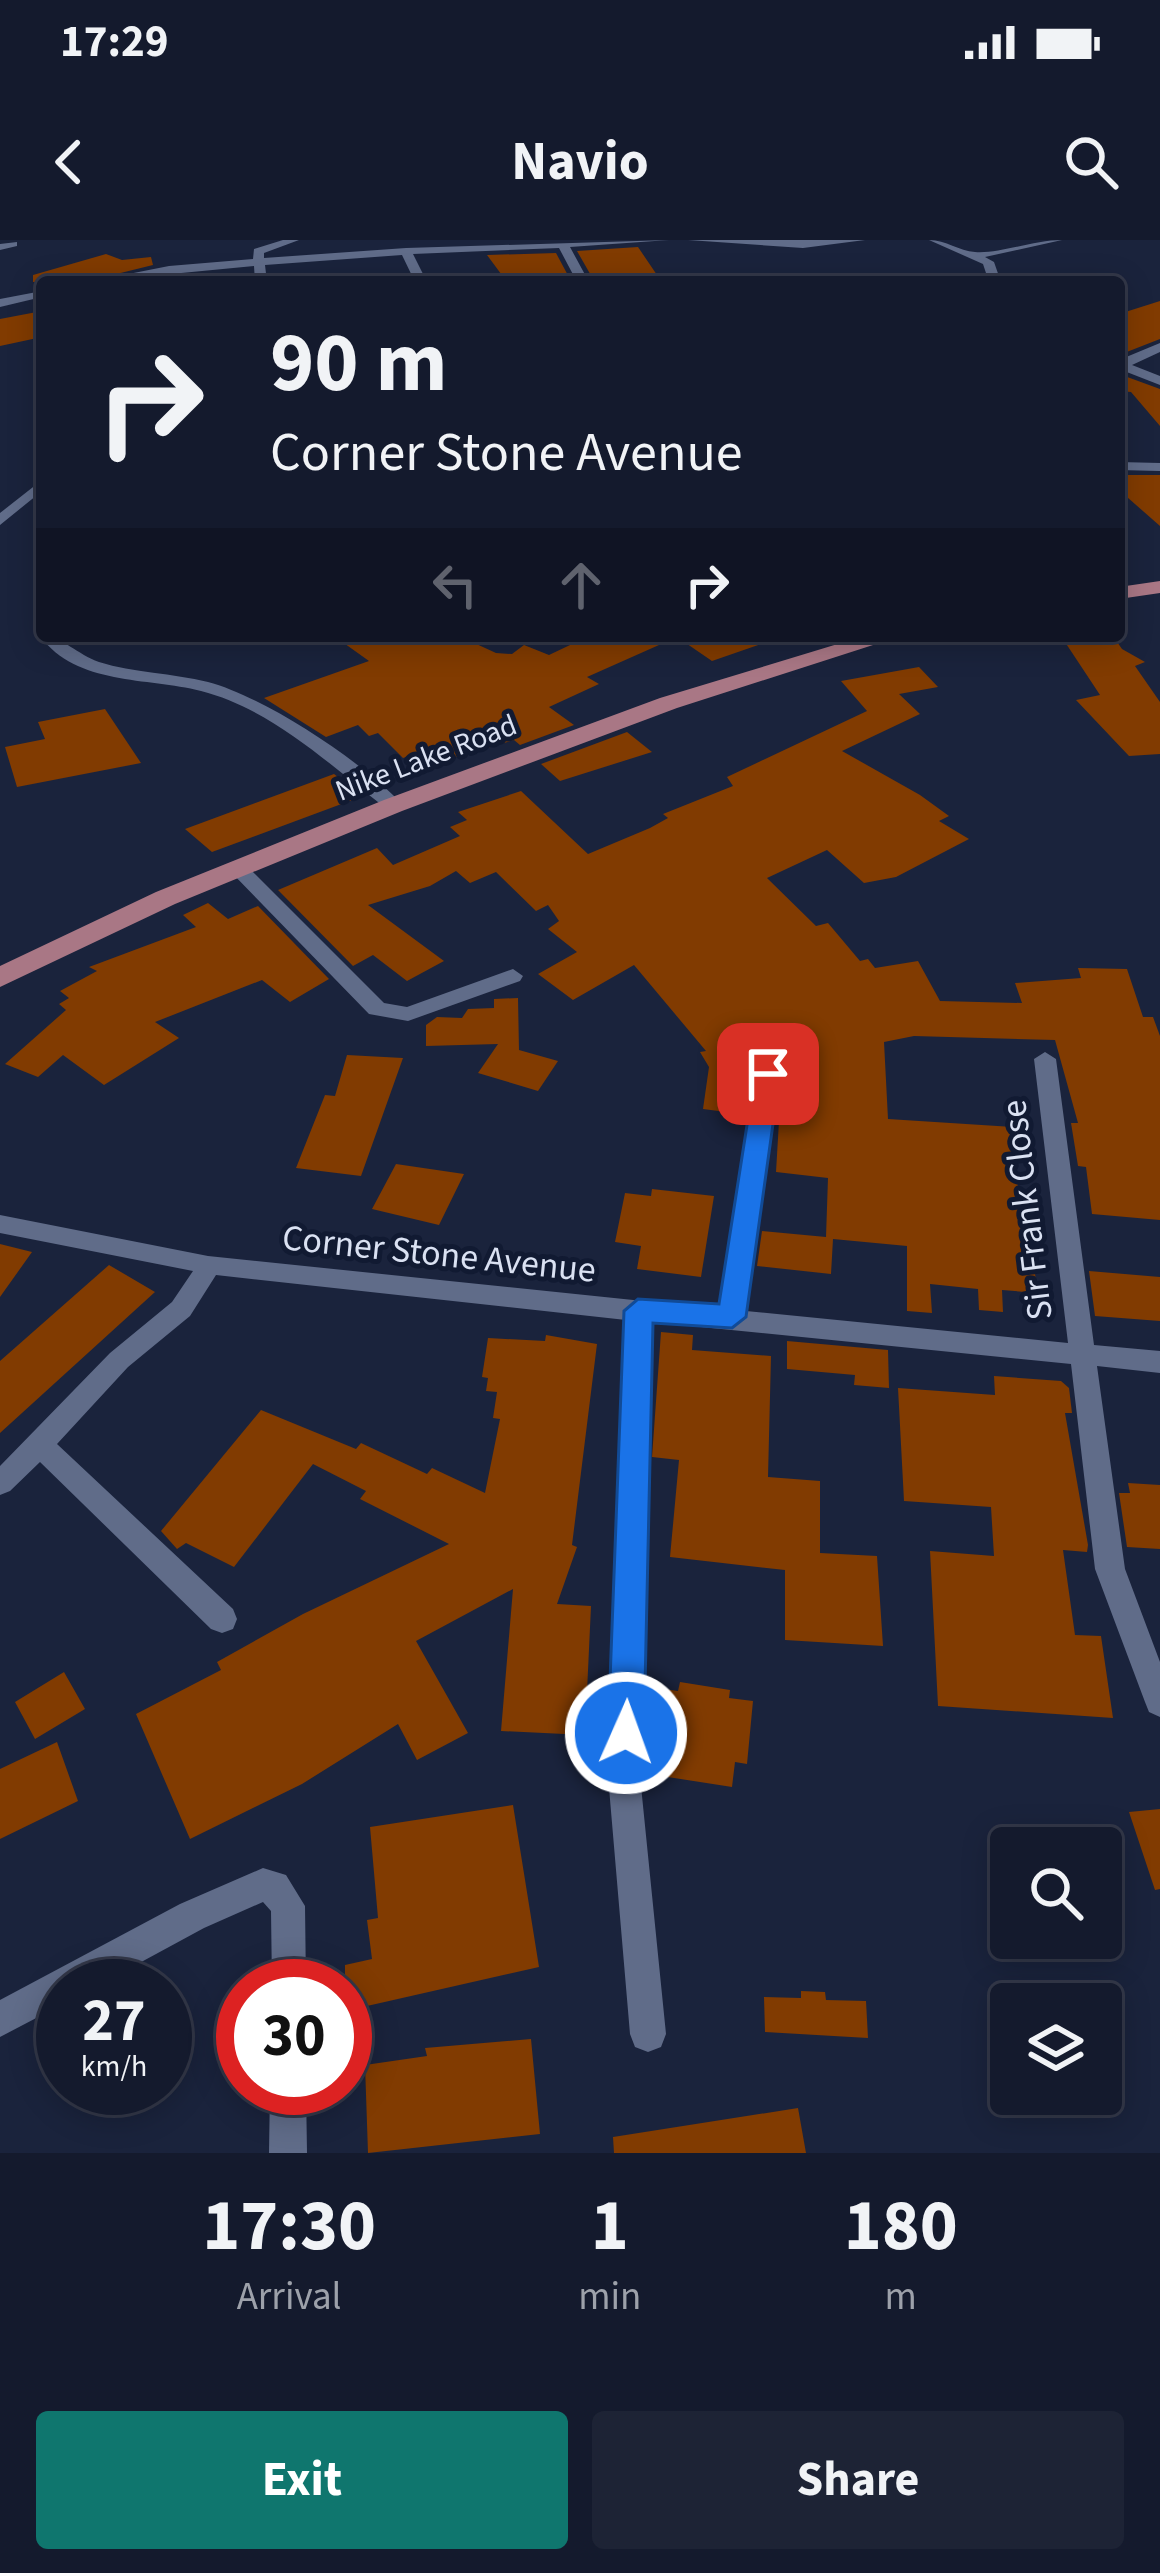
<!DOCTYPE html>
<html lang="en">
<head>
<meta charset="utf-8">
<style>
	body { margin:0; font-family:"Source Sans 3",sans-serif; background:#1d2335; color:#f1f3f6; height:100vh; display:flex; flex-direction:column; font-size:45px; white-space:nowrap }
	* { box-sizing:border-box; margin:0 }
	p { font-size:39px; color:#9da1aa }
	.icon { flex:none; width:66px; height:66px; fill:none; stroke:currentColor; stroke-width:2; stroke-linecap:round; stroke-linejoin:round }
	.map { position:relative; height:1913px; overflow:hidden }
	.side { display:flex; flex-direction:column; background:#141a2d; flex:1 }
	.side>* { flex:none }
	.guide { position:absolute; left:36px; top:36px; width:1089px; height:366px; border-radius:12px; box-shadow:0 6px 30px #0003,0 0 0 3px #333849; background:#141a2d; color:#f1f3f6; overflow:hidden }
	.controls { position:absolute; left:990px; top:1587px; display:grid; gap:24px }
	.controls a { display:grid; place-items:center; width:132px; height:132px; border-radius:12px; background:#141a2d; box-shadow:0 6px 30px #0003,0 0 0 3px #333849; font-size:60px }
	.speed { position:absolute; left:36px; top:1719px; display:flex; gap:24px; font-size:60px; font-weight:700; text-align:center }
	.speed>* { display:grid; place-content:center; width:156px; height:156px; border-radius:50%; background:#141a2d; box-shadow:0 6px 30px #0003,0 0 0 3px #333849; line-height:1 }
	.speed small { font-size:30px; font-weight:400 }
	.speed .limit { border:18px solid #d22; background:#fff; color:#111 }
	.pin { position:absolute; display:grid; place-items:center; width:102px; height:102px; color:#fff; margin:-51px; border-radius:24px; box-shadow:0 6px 18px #0006 }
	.me { position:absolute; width:132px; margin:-66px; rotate:2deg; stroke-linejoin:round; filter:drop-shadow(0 0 9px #0008) }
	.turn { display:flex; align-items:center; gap:42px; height:252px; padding:0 36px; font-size:54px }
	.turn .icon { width:156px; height:156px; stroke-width:2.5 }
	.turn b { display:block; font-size:84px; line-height:102px }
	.lanes { display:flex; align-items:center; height:114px; padding:0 36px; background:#0003; justify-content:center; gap:60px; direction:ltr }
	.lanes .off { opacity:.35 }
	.eta { display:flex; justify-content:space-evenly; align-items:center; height:204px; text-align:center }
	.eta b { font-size:72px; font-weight:700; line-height:84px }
	.button { display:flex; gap:24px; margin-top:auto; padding:24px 36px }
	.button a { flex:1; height:138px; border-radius:12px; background:#0f766e; color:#fff; font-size:48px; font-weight:700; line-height:138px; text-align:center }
	.button a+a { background:#1d2335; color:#f1f3f6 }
	.status { display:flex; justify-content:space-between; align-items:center; height:84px; padding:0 60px; background:#141a2d; direction:ltr }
	.status svg { height:33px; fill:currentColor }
	header { display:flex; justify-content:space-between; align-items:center; height:156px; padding:0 36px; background:#141a2d; font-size:54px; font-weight:700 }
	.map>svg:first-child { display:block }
	.building { fill:#813b01 }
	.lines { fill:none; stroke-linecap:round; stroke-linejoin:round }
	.minor { fill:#606c89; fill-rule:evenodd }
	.primary { fill:#a97785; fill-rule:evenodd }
	.route { fill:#1a73e8; stroke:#114b97; stroke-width:3 }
	.labels { text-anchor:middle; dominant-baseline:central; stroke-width:10; stroke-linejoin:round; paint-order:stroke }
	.far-street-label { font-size:30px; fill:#dae1f2; stroke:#111a32 }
	.street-label { font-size:36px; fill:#dae1f2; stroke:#111a32 }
</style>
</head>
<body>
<div class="status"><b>17:29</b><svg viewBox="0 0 49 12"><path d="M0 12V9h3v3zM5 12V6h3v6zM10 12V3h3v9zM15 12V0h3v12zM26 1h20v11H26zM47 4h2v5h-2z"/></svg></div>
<header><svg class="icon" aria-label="back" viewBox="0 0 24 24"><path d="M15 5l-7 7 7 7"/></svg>Navio<svg class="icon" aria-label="search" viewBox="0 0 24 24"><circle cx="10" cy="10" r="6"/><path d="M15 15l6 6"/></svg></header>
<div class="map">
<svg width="1160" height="1913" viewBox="0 0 1160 1913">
	<rect width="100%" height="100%" fill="#1a233c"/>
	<path class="building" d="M638 7 657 35 593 39 577 11Z
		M556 13 571 41 507 42 487 15Z
		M106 14 122 20 151 17 153 25 84 42H33V35Z
		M1160 61V99L1119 115V74Z
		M42 71V97L0 106V79Z
		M1119 134 1160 149V186L1131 152 1119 151Z
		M1119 235H1160V286L1119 250Z
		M334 396H459L496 413 512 414 524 405 549 415 589 396H772L773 400 712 421 677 397 587 437 599 444 549 467 574 485 520 505 514 500 452 518 440 506 403 518 378 493 369 496 358 485 326 497 264 458 369 421Z
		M1061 396H1113L1122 409 1145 422 1135 426 1160 462V514L1129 516 1076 460 1100 455Z
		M919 427 938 447 899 454 920 474 842 511 920 555 949 576 939 581 969 599 896 637 864 643 827 610 767 638 816 686 828 683 860 721 868 719 875 728 918 721 940 761 1022 763 1015 743 1081 738 1078 728 1127 729 1143 777H1153L1160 796V980L1092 974 1086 927 1078 926 1071 883H1078L1055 800 914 796 884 802 888 879 1013 887 1020 973H1029L1037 1053 1002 1050 1003 1072 979 1070 978 1049 930 1044 932 1073 907 1071V1006L833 999 831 1034 757 1026 762 991 826 997 828 938 776 932 782 830 765 822 753 833 749 859 729 856 726 872 703 869 709 827 700 812 706 811 634 725 573 760 538 734 577 712 548 689 559 681 548 665 536 671 496 632 470 643 456 631 430 646 368 665 444 721 407 741 373 715 353 726 278 650 377 608 393 625 460 596 450 587 467 580 458 572 521 551 588 614 650 588 668 578 663 574 733 546 727 537 867 471 841 441Z
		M105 469 141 523 17 547 5 507 45 499 38 482Z
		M627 492 652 512 560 541 541 524Z
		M334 534 363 556 212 612 185 589Z
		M208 663 228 679 258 666 329 739 290 762 262 740 155 782 179 798 104 845 63 815 38 837 5 824 66 770 59 764 69 758 60 751 97 731 89 727 196 687 183 675Z
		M518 758 519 810 558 821 538 851 478 833 498 804 426 806V785L437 777 462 778 468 769 494 768V759Z
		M347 815 403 818 361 936 296 928 325 855 335 856Z
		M396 924 464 934 439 985 372 969Z
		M652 949 714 956 701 1037 637 1029 641 1006 615 1002 625 953 651 956Z
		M0 1004 32 1012 0 1057Z
		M109 1025 155 1052 0 1193V1121Z
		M1089 1031 1160 1037V1081L1095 1076Z
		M661 1092 693 1095 692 1110 771 1116 768 1237 820 1241V1313L877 1316 883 1406 785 1400V1330L670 1317 679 1220 652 1217Z
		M546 1095 597 1104 572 1305 577 1307 557 1364 591 1366 585 1495 501 1491 513 1349 416 1401 468 1493 417 1520 398 1484 302 1544 190 1599 136 1474 221 1430 217 1422 303 1374 449 1304 360 1259 366 1251 313 1224 234 1327 186 1303 177 1309 161 1291 261 1170 356 1209 361 1203 427 1234 432 1228 485 1253 500 1179 493 1178 497 1152 486 1151 488 1138 482 1137 488 1098 545 1101Z
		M787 1101 888 1110 889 1148 854 1145 855 1135 787 1129Z
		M994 1136 1061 1141 1069 1148 1072 1173H1065L1088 1305 1087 1312 1063 1310 1075 1395 1101 1396 1113 1478 938 1466 930 1311 994 1316 991 1267 904 1261 898 1148 995 1155Z
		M1128 1243 1160 1245V1309L1127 1307 1119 1253H1130Z
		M64 1432 85 1469 35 1499 15 1462Z
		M680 1442 730 1450 729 1458 753 1461 747 1524 735 1522 732 1547 655 1535 658 1511 648 1509 657 1448 678 1451Z
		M57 1502 78 1561 0 1599V1529Z
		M513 1565 539 1727 345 1771V1725L372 1719 367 1680 378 1678 370 1587Z
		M1160 1569V1649L1155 1650 1129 1572Z
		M801 1751 825 1752 826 1760 866 1761 868 1798 765 1792 764 1757 801 1758Z
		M531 1799 540 1894 368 1913 365 1825 427 1816 425 1808Z
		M798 1868 806 1913H614L613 1897Z"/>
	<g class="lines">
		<path class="minor" d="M283 0H299L264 13V18L406 8 669 0 570 7 589 42H577L559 8 413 14 427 42H415L402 15 265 25 267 42H255L254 26 88 42 169 26 253 19 254 9Z
			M688 0H865L803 8Z
			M929 0C946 0 959 11 975 12 999 14 1034 0 1062 0L985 17 994 22 1001 42H989L983 24Z
			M17 2V6L0 10V4Z
			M42 51V57L0 67V59Z
			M1160 103V112L1132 125 1160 136V145L1119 129V120Z
			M1119 222 1160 223V231L1119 230Z
			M42 240V251L0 285V273Z
			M42 393V396C62 396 78 415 99 422 134 433 172 433 208 442 265 457 363 522 403 565L394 571 387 569C331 526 272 469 201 451 147 437 77 446 40 396Z
			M237 621 244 623 384 763 407 767 513 729 523 736 520 741 408 781 369 774 230 631V623Z
			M1045 812 1056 819 1094 1105 1160 1111V1133L1097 1126 1125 1329 1160 1422V1477L1149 1472 1145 1462 1095 1329 1071 1124 651 1082 640 1536 666 1794 661 1807 648 1812 635 1807 630 1794 608 1536 626 1080 216 1035 190 1076 128 1127 57 1204 233 1369 237 1379 233 1389 222 1393 211 1389 40 1222 10 1251 0 1255V1226L110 1113 172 1062 193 1031 0 993V975L208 1016 720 1069 757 834 768 826 779 834 746 1071 1068 1103 1034 819Z
			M263 1628 286 1635 305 1666 306 1746H272L271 1671 263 1662 204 1688 97 1746H63V1764L0 1797V1760L180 1664Z
			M270 1848H306L307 1913H269Z"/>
		<path class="primary" d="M1160 341V353L1119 359V347Z
			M864 396H901L677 468 402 571 175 664 0 747V726L156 652 384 560 660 458Z"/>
	</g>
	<path class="route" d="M768 826 780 834 746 1077 732 1088 653 1083 644 1493 639 1505 626 1510 613 1505 608 1493 624 1071 638 1059 719 1064 755 834Z"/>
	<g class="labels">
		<g class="far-street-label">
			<text transform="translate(426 518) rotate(-21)">Nike Lake Road</text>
		</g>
		<g class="street-label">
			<text transform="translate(1027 970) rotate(-97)">Sir Frank Close</text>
			<text transform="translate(439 1014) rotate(6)">Corner Stone Avenue</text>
		</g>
	</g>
</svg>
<div class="controls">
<a><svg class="icon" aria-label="search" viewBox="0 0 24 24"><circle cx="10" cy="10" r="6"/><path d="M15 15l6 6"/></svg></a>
<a><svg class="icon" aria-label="layers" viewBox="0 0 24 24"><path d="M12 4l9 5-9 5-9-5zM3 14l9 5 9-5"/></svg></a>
</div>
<div class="speed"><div>27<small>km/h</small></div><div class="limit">30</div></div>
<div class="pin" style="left:768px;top:834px;background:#d93025"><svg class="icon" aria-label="arrive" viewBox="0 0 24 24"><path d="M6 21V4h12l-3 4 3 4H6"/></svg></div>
<svg class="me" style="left:626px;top:1493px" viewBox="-20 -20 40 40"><circle r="17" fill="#1a73e8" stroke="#fff" stroke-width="3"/><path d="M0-11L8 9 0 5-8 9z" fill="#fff"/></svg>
<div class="guide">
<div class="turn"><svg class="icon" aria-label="right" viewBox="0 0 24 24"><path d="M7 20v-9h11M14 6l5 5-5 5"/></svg><div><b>90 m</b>Corner Stone Avenue</div></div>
<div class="lanes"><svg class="icon off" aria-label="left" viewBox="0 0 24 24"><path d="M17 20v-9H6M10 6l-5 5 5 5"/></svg><svg class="icon off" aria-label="ahead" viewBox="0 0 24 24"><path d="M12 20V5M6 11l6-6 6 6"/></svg><svg class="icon" aria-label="right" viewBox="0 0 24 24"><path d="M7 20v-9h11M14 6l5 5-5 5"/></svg></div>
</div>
</div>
<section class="side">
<div class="eta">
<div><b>17:30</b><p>Arrival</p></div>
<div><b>1</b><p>min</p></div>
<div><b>180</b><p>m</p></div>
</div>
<div class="button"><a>Exit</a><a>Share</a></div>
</section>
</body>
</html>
